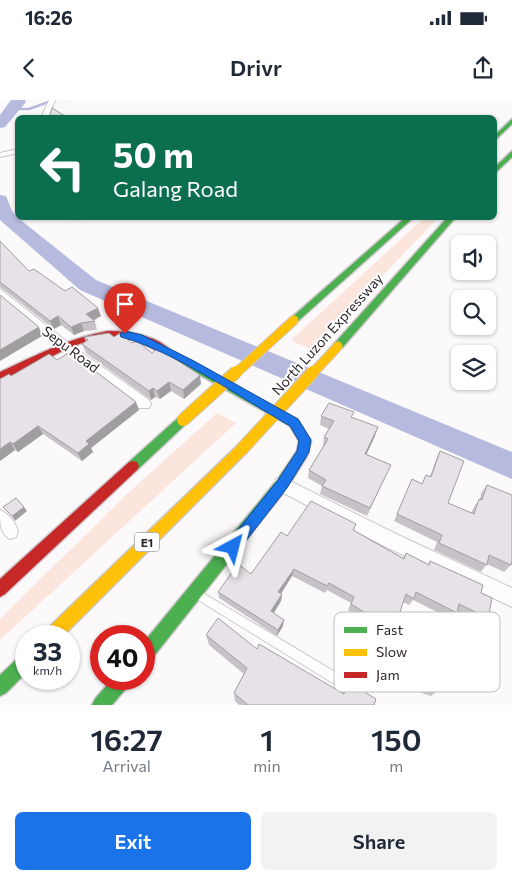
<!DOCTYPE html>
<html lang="en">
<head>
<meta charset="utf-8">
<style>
	body { margin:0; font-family:Commissioner,sans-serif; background:#f2f2f3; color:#1f2937; height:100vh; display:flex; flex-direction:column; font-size:19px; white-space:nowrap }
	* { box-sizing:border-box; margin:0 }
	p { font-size:16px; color:#747a83 }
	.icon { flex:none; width:28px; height:28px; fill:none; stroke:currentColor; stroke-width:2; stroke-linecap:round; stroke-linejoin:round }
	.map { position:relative; height:605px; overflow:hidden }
	.sheet { display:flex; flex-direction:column; background:#fff; flex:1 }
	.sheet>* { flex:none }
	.hud { position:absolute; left:15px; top:15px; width:482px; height:105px; border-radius:8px; box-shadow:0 1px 4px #0004; background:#0b6e4f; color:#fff; overflow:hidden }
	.controls { position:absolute; left:451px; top:135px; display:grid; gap:10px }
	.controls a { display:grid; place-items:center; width:45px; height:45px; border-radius:8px; background:#fff; box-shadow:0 1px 4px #0004; font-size:25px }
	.speed { position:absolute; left:15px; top:525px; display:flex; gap:10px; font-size:25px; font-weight:700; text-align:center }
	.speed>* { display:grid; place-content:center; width:65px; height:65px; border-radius:50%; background:#fff; box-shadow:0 1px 4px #0004; line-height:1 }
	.speed small { font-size:12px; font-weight:400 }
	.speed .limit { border:8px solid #d22; background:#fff; color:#111 }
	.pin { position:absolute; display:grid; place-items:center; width:42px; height:42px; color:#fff; margin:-51px -21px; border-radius:50% 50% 50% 0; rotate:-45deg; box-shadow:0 0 5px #0007 }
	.pin .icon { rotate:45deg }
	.me { position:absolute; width:55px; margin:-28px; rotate:38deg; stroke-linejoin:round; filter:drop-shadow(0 0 4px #0008) }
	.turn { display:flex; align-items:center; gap:18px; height:105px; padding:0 15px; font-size:22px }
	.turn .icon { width:65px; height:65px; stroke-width:2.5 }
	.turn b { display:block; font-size:35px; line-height:42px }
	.eta { display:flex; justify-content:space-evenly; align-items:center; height:85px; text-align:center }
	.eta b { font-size:30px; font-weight:600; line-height:35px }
	.cta { display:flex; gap:10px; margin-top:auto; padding:10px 15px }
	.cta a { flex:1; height:58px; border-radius:8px; background:#1a73e8; color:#fff; font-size:20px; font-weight:600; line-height:58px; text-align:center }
	.cta a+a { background:#f2f2f3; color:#1f2937 }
	.status { display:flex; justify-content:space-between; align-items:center; height:35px; padding:0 25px; background:#fff; direction:ltr }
	.status svg { height:14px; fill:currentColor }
	header { display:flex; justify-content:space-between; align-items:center; height:65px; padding:0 15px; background:#fff; font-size:22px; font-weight:600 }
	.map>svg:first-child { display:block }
	.green { fill:#fbe5dc }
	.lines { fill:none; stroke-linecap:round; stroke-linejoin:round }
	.stream { stroke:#b5bade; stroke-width:2.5 }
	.river { fill:#b5bade; fill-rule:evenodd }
	.lane-casing { stroke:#ccc6ca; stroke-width:2 }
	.street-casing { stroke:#ccc6ca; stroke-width:2 }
	.fast-casing { stroke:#ccc6ca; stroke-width:3 }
	.slow-casing { stroke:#ccc6ca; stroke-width:3 }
	.jam-casing { stroke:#ccc6ca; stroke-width:3 }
	.path { stroke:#ddd; stroke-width:2; stroke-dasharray:0.5 2; stroke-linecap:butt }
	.lane { fill:#fffefe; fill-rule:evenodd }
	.street { fill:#fffefe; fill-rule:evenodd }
	.fast { fill:#4caf50; fill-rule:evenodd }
	.slow { fill:#ffc107; fill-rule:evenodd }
	.jam { fill:#c62828; fill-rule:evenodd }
	.slow-bridge-far1-casing { stroke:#ccc6ca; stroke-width:11; stroke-linecap:butt }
	.slow-bridge-casing { stroke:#ccc6ca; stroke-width:14; stroke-linecap:butt }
	.slow-bridge-far1 { stroke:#ffc107; stroke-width:9 }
	.slow-bridge { stroke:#ffc107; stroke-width:12 }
	.wall { fill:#c6c2c7 }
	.shaded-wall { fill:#a19ea2 }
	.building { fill:#e6e2e7; stroke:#a19ea2 }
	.route { fill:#1a73e8; stroke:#114b97 }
	.labels { text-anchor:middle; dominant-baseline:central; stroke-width:4; stroke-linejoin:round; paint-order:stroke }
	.shield { fill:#fff; stroke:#6d666a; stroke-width:1 }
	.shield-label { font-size:12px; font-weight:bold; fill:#2e252a }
	.street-label { font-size:14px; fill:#2e252a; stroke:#fff }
	.key { fill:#fff; stroke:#c0bebf; stroke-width:1 }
	.key-label { font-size:14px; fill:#2e252a }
</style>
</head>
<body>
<div class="status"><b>16:26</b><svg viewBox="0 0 49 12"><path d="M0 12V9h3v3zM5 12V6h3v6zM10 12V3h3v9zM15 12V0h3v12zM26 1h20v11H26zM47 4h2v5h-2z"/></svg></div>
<header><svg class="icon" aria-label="back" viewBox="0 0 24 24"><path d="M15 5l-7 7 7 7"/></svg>Drivr<svg class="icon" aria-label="share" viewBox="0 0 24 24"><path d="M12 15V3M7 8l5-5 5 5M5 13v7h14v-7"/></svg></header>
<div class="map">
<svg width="512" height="605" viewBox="0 0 512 605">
	<rect width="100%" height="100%" fill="#fcf9fb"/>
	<path class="green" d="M424 118H438L311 250 291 240Z
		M217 313 236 323 0 540V519L127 394Z"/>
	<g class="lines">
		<path class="stream" d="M13 9H29L54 0"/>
		<path class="river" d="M11 0H25L26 2 5 27 0 28V15Z
			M0 95 6 96 12 111 18 118 96 180 512 352V379L80 190 0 120Z"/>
		<g class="lane-casing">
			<path id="lane" d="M198 490 357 585 358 589 357 593 353 594 349 593 195 498 193 495 195 492Z"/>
		</g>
		<g class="street-casing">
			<path id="street" d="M49 0H55L48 18H41Z
				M18 49V53L0 57V53Z
				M0 189 70 244 149 300 151 304 149 308H139L62 250 0 198Z
				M282 377 394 433 512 488V507L382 445 276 389 274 384 276 379Z
				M0 410C9 414 15 422 18 431L16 437 10 439C0 434 0 423 0 410Z"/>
		</g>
		<g class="fast-casing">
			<path id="fast" d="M512 19V24L495 40V35Z
				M512 51V57L495 73V67Z
				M405 118H413L297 222H291V218Z
				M447 118H455L342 248H334L333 246 334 244Z
				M167 248 298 320 311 341 307 356 287 388 150 561 144 563V542L277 380 297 351 299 341 290 326 163 254 162 252 163 250Z
				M183 315 187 317 189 320 187 323 137 370 133 371 129 370 127 366 129 362 179 317Z
				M26 554V573L6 593 0 596V575L20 556Z
				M112 579H131L129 585 112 605H92L95 599Z"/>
		</g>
		<g class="slow-casing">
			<path id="slow" d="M242 344 246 345 248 349 246 353 63 536H44L46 530 238 345Z"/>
		</g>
		<g class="jam-casing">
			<path id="jam" d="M108 231C128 231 158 235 172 252L167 256C153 251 143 240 128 238 81 230 42 267 0 280V272C36 255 69 238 108 231Z
				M133 361 137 362 139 366 137 370 5 494 0 497V479L129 362Z"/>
		</g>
		<path class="path" d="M60 3 70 0
			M18 69V74
			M63 118 74 122 89 118"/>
		<use href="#lane" class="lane"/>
		<use href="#street" class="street"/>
		<use href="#fast" class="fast"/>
		<use href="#slow" class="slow"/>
		<use href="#jam" class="jam"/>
		<g class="slow-bridge-far1-casing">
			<path id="slow-bridge-far1" d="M235 274 294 220
				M312 274 338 246"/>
		</g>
		<g class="slow-bridge-casing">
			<path id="slow-bridge" d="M183 320 236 272
				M242 349 313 272"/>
		</g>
		<use href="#slow-bridge-far1" class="slow-bridge-far1"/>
		<use href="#slow-bridge" class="slow-bridge"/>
	</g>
	<path class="wall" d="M0 141 29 171 101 216 93 220 95 221 97 230 84 231 74 235 61 225 54 229 0 187Z
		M84 237H114L132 243 152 253 201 284 184 299 171 291 160 299 155 297 151 300 86 253 82 244 86 242Z
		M57 260 139 310 91 348 93 352 82 361 43 334 18 352 15 350 0 361V279Z
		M321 316 352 317 375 336 366 354 391 365 367 416 320 394 322 386 308 378 309 370 324 346 323 345 324 337 329 329 320 325Z
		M440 351 448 403 471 413 474 407 480 399 481 393 487 385 511 465 504 472 487 464 481 472 434 450 437 442 394 421 412 379 422 384 426 375 430 376 436 360Z
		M356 424 354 431 403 458 406 453 428 464 430 461 481 493 488 518 481 524 457 513 451 519 413 500 409 505 403 502 395 527 421 555 437 591 431 596 380 579 377 588 373 593 347 577 367 522 348 510 351 503 327 490 325 493 292 476 281 494H282L281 501 274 513 283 526 277 536 219 498 218 492 251 474 287 436Z
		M206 535 257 549 341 593 348 582 374 605H239L235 601 234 593 244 574 209 545Z"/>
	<path class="shaded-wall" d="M98 208 101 216 91 222 86 214Z
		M58 216 61 225 54 229 50 221Z
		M81 223 84 231 74 235 71 227Z
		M39 227 42 236 0 261V250Z
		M200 275 201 284 184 299 183 290Z
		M169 282 171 291 160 299 157 291Z
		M153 288 155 297 151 300 149 291Z
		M136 302 139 310 91 348 93 352 82 361 78 353 86 341Z
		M38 326 43 334 18 352 13 344Z
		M378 327 375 336 363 362 365 354Z
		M10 342 15 350 0 361V349Z
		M24 407 27 411 15 421 12 416Z
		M294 469 292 476 278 498V492Z
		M282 494 281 501 271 517V511Z
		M284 520 283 526 277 536 278 530Z"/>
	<path class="building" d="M52 8 68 18H49Z
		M0 141 29 171 34 169 65 191 72 187 98 208 86 214 95 221 81 223 71 227 58 216 50 221 0 182Z
		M0 195 39 227 0 250Z
		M109 233 114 237 120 233 132 243 137 241 152 253 158 248 200 275 183 290 169 282 157 291 153 288 149 291 82 244 88 240 84 237Z
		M70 252 136 302 86 341 89 344 78 353 38 326 13 344 10 342 0 349V279L9 274 11 276 49 254 57 260Z
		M329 303 354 312 351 317 378 327 365 354 391 365 370 408 322 386 326 380 309 370 328 339 324 337 334 321 321 316Z
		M440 351 464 361 448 403 474 414 479 399 482 400 487 385 512 395V460L511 465 489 455 487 465 439 443 442 435 397 414 412 379 422 384 426 375 431 377Z
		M16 398 24 407 12 416 3 407Z
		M311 401 356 424 353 430 404 459 406 453 429 465 430 461 483 485 481 493 492 498 488 518 459 504 457 513 416 492 414 499 406 494 395 527 423 537 421 555 439 561 437 591 381 574 377 588 350 573 370 516 351 504 354 497 329 483 327 486 294 469 278 492 282 494 271 511 284 520 278 530 218 492 238 464 251 474 281 432 287 436Z
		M218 518 257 549 259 544 344 594 348 582 376 599 374 605H248L234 593 247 568 206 535Z"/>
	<path class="route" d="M125 231 142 235 194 261 298 319 311 340 309 352 287 388 238 451 233 453 228 451 225 447 228 442 278 380 297 351 299 341 290 326C241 298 174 251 121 237L120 234Z"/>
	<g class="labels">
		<rect class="shield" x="134.5" y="432.5" width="25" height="19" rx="4"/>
		<g class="shield-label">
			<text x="147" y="442">E1</text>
		</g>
		<g class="street-label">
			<text transform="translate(327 234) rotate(-48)">North Luzon Expressway</text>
			<text transform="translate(71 249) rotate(37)">Sepu Road</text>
		</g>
	</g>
	<rect x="334" y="512" width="166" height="80" rx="8" class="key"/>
	<rect x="344" y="527" width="23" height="6" fill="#4caf50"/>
	<rect x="344" y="549" width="23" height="7" fill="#ffc107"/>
	<rect x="344" y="572" width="23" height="6" fill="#c62828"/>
	<g class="key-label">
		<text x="376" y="535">Fast</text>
		<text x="376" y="557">Slow</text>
		<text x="376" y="580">Jam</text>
	</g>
</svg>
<div class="controls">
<a><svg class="icon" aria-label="sound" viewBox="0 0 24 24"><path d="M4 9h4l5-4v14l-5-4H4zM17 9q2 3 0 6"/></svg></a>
<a><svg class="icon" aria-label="search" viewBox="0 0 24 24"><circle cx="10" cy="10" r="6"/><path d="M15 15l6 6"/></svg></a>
<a><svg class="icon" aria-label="layers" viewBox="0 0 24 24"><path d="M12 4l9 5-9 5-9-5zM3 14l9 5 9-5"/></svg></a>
</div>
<div class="speed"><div>33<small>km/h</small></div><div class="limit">40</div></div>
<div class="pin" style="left:125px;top:234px;background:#d93025"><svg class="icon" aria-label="arrive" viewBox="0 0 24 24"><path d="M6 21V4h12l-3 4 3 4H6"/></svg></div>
<svg class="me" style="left:233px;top:447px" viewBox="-20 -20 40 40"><path d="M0-17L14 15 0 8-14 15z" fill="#1a73e8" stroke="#fff" stroke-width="4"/></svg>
<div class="hud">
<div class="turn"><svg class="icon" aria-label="left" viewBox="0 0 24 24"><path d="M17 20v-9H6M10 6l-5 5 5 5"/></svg><div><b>50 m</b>Galang Road</div></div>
</div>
</div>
<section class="sheet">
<div class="eta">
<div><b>16:27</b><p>Arrival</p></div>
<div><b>1</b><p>min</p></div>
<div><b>150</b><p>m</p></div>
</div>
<div class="cta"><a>Exit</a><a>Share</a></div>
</section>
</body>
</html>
